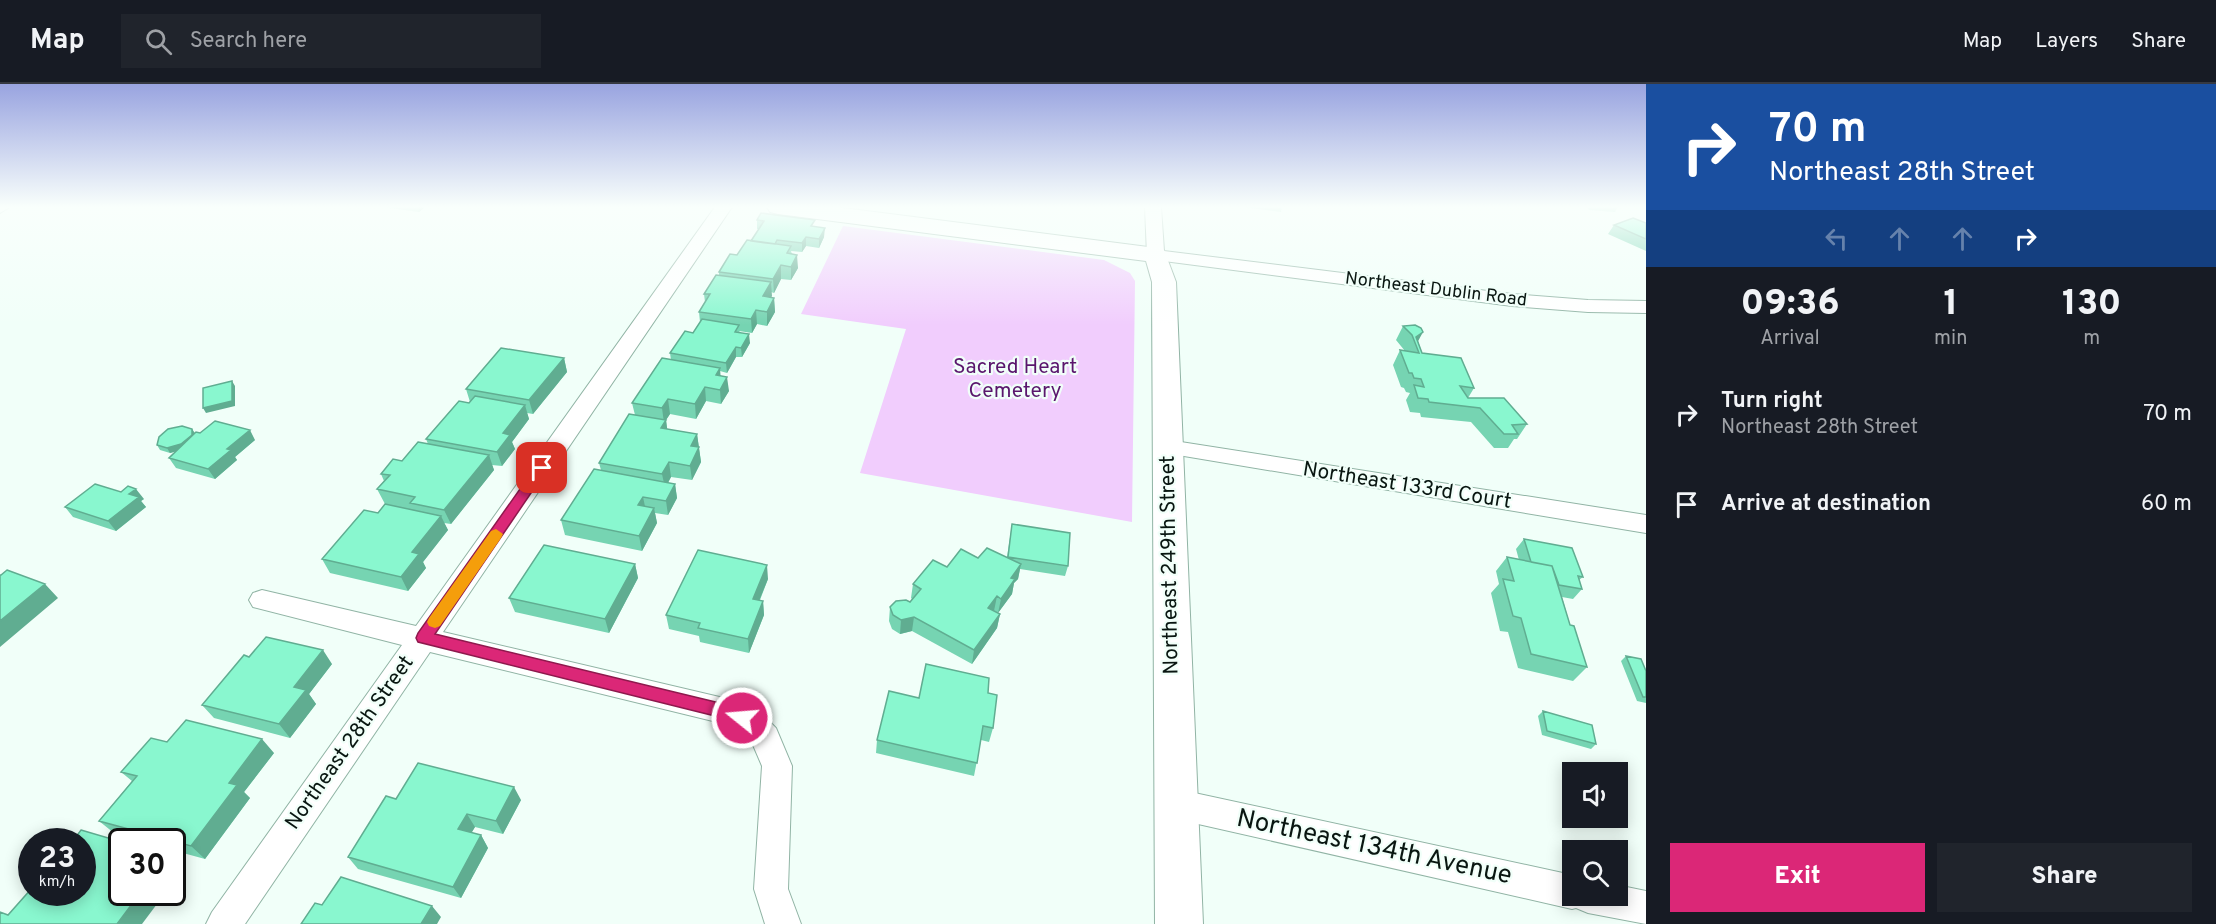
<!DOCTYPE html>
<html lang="en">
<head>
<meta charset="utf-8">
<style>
	body { margin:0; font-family:Overpass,sans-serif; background:#20242c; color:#f1f3f6; height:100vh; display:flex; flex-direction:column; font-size:22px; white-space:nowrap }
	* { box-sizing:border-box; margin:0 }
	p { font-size:20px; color:#9ea1a6 }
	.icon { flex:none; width:33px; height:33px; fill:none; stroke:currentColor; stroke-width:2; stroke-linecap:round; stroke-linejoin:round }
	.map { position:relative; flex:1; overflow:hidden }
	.side { display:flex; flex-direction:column; background:#171b24; width:570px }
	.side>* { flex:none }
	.guide { background:#1a4fa0; color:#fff; overflow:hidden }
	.tools { position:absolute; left:1562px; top:678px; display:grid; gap:12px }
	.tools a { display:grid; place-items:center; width:66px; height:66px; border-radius:0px; background:#171b24; box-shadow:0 3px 15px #0003; font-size:30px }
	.speed { position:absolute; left:18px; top:744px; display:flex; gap:12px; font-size:30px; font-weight:700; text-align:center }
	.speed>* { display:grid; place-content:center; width:78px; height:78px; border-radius:50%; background:#171b24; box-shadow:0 3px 15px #0003; line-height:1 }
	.speed small { font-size:15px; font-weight:400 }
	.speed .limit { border:3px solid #111; border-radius:9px; background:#fff; color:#111 }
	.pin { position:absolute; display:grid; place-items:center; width:51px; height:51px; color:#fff; margin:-26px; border-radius:12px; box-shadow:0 3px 9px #0006 }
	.me { position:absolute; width:66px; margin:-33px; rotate:287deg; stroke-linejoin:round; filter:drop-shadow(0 0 4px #0008) }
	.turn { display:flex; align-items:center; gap:21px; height:126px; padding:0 24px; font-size:27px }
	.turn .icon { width:78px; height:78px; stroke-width:2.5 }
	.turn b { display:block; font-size:42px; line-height:51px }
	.lanes { display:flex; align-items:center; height:57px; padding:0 24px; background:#0003; justify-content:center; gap:30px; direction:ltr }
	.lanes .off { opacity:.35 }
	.eta { display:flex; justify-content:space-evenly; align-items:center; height:102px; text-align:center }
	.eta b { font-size:36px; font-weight:800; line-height:42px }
	.cta { display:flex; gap:12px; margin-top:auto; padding:12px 24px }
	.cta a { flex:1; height:69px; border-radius:0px; background:#db2777; color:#fff; font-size:24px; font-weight:800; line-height:69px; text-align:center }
	.cta a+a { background:#20242c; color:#f1f3f6 }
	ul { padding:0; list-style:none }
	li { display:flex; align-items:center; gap:18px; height:90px; padding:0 24px }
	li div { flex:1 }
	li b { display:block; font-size:22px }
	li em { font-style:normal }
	header { display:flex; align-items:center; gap:36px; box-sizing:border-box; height:84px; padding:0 30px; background:#171b24; border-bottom:2px solid #363941 }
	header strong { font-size:28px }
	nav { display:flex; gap:33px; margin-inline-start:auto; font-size:21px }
	.search { width:420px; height:54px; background:#20242c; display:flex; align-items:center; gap:15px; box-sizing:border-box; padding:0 21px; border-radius:0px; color:#9ea1a6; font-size:22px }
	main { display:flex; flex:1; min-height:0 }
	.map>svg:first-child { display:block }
	.green { fill:#f1cdfd }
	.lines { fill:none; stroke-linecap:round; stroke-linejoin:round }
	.street-casing { stroke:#91b4a5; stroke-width:2 }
	.secondary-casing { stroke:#91b4a5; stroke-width:2 }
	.street { fill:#fff; fill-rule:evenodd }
	.secondary { fill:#fff; fill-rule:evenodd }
	.wall { fill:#76d4b2 }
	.shaded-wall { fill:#60ad91 }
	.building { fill:#89f7cf; stroke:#60ad91; stroke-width:1.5 }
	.route { fill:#db2777; stroke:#8e194d; stroke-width:1.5 }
	.slow { fill:#f59e0b }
	.labels { text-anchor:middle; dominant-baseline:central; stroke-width:4.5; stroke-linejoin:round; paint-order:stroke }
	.far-street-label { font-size:18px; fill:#091611; stroke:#f1fff9 }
	.park-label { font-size:21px; fill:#5a166d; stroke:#f1fff9 }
	.street-label { font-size:21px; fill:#091611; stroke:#f1fff9 }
	.near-street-label { font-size:26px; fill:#091611; stroke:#f1fff9 }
</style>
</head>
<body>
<header>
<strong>Map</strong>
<div class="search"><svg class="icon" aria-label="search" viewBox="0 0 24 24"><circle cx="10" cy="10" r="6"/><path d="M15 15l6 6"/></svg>Search here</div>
<nav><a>Map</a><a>Layers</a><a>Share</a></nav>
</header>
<main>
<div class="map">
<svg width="1646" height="840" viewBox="0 0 1646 840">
	<rect width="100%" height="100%" fill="#f1fff9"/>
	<path class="green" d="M843 142 1104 176 1130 189 1135 197 1132 438 860 389 906 245 801 230Z"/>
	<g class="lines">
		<g class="street-casing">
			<path id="street" d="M0 123H8V124L0 129Z
				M715 123H732L443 548 728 615 765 633 776 644 792 682 788 805 801 840H765L754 805 762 682 753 661 743 651 721 639 430 568 245 840H206L212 828 402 561 253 523 249 516 253 509 262 506 416 542Z
				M1145 123H1161L1164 167 1512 210 1588 216 1646 217V229L1588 228 1512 222 1156 176 1150 175 1147 171Z
				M1168 356 1646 431V449L1160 368 1157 363 1160 358Z
				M1176 705 1572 791V812H1617V801L1646 807V840L1588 829 1576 824 1572 825 1176 735 1165 731 1160 720 1165 709Z"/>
		</g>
		<g class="secondary-casing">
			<path id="secondary" d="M767 123H835L1156 164 1164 166 1176 198 1203 840H1155L1152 198 1146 177 778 130 770 128Z"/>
		</g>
		<use href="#street" class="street"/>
		<use href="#secondary" class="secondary"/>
	</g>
	<path class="wall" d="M383 123H425L419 128Z
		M1243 123H1282L1281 128Z
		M1587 123H1618L1615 128 1589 126Z
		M757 136 815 143 824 153 819 164 806 162 802 168 791 167 792 170 798 184 791 196 781 195 774 209 771 208V213L774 214 775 228 767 242 757 240 752 249 739 247 750 259 742 273H736L727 289 720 287V292L729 307 721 320 706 317 696 335 670 330 666 336 667 345 697 350 701 378 692 396 671 393 668 399 675 400 677 414 668 431 655 429 657 439 642 467 565 451 561 436 601 386 599 379 635 331 632 319 671 276 670 269 693 249 700 238 699 228 705 218 704 210 719 191V188L737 171 751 157 759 145H757Z
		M1646 139V167L1608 150 1614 141Z
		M1403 242 1418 257 1422 269 1474 304 1468 314 1527 340 1517 355H1514L1508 364H1494L1471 338 1421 333 1420 329 1410 328 1406 316 1410 309 1406 308 1404 304 1401 303 1393 281 1400 266 1405 267 1396 256Z
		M564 274 567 288 533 330 527 329 529 335 512 358 515 365 502 382 492 381 494 386 451 440 444 439 448 446 423 478 426 484 408 507 330 489 322 475 378 429 385 420 377 405 384 397 381 390 428 360 426 355 470 318 466 305Z
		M192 345 195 349 255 356 235 373 237 376 215 395 176 384 169 374 177 367 170 369 160 366 157 361Z
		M144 415 141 417 146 423 116 447 73 433 65 423Z
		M1012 440 1068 482 1065 492 1020 485 1018 495 1014 499 1012 510 998 529 1000 530 997 544 972 580 912 547 900 550 892 545 889 537 890 523 910 518 912 515 911 514 913 500 947 483 978 474 1007 473Z
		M1524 455 1583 493 1579 496 1582 505 1573 515 1562 513 1570 541 1587 583 1573 597 1518 584 1508 548 1500 547 1491 509 1499 500 1496 487 1507 473 1519 476 1516 465Z
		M635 480 638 494 609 549 515 528 509 514Z
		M768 495 760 516 763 517 764 531 749 569 700 558 699 552 669 545 666 531Z
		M1626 572 1646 587V619L1637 617 1621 577Z
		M249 573 332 580 309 610 316 620 290 654 214 634 202 621Z
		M988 609 993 644 989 658 981 656 974 692 876 669 877 656 919 614Z
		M1543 627 1596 660 1591 665 1542 651 1538 632Z
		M167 658 274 669 244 708 250 714 205 775 172 766V758H143L114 749 99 737 132 697 121 688Z
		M396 715 521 716 503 750 475 743 471 749 481 751 488 764 461 814 358 785 348 773Z"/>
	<path class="shaded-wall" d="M418 123H425L419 128Z
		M825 144 824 153 819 164V155Z
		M806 153V162L802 168V159Z
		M797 171 798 184 791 196V183Z
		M781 181V195L774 209 773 195Z
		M771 198 772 212 764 226 763 212Z
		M774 214 775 228 767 242V228Z
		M756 226 757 240 752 249 751 235Z
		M1423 248 1416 261V253Z
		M749 250 750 259 742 273 741 264Z
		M736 263V273L727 289 726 279Z
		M564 274 567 288 533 330 529 316Z
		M720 284 721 298 716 291Z
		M727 293 729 307 721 320 720 306Z
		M232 297 235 302V322L206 329 203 324Z
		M705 303 706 317 696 335 695 320Z
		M668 315 670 330 664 339 662 324Z
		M525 321 529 335 512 358 515 365 502 382 497 368 503 349Z
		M666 336 668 351 661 344Z
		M192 345 195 350 185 365 170 369 167 364Z
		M250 346 255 356 235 373 237 376 215 395 208 385 227 365Z
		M697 350 701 378 692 396 690 382 691 362Z
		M489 371 494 386 451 440 444 426Z
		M669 378 671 393 665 404 662 390Z
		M675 400 677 414 668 431 666 417Z
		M136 405 144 415 141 417 146 423 116 447 108 437 129 410Z
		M643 413 646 427 638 421Z
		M654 424 657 439 642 467 639 452Z
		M441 432 448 446 423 478 426 484 408 507 401 493 412 468Z
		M635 480 638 494 609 549 605 535Z
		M1021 480 1018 495 1014 499 1012 510 998 529 1001 515 1011 494Z
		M767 481 768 495 754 529 753 515Z
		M45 500 58 514 0 563V537Z
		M997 512 994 527 988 524Z
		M763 517 764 531 749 569 748 555Z
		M1000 530 997 544 972 580 974 566Z
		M914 533 912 547 900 550 901 536Z
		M323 566 332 580 309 610 316 620 290 654 279 640 294 603Z
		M262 655 274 669 244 708 250 714 205 775 191 762 229 699Z
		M514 703 521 716 503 750 496 737Z
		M467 730 475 743 466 758 458 745Z
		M481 751 488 764 461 814 453 803Z
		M172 773 185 784 172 800Z
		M141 808H166L142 840H117Z
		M432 822 441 833 437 840H421Z"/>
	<path class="building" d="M761 129 815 136 811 142 825 144 819 155 806 153 802 159 777 156 775 160 751 157 764 137 757 136Z
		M1633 134 1646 139V155L1614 141Z
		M747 156 791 162 787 169 797 171 791 183 781 181 773 195 719 188 730 170 737 171Z
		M716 191 771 198 763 212 774 214 767 228 756 226 751 235 699 228 710 210H704Z
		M702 235 739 241 735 248 749 250 741 264 736 263 726 279 670 269 685 247 693 249Z
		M1415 241 1421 244 1423 248 1416 253 1422 269 1461 274 1474 304 1460 302 1468 314H1504L1527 340 1512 341 1518 350H1504L1480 324 1429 318 1428 315 1418 314 1414 301 1424 303 1421 295 1414 294 1412 289H1409L1400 266 1419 269 1412 251 1403 242Z
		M501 264 564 274 529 316 466 305Z
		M662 274 720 284 716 291 727 293 720 306 705 303 695 320 668 315 662 324 632 319Z
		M232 297V317L203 324V304Z
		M475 312 525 321 503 349 510 351 497 368 426 355 459 317 469 319Z
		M629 330 666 336 661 344 697 350 691 362 699 363 690 382 669 378 662 390 599 379Z
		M215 337 250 346 227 365 231 366 208 385 169 374 196 348 200 349Z
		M182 342 192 345V351L181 360 167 364 157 361 159 353 168 345Z
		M418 358 489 371 444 426 410 419 415 413 377 405 390 391 381 390 393 375 402 377Z
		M594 385 675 400 666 417 643 413 638 421 654 424 639 452 561 436Z
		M95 400 121 408 128 402 136 405 129 410 139 413 108 437 65 423Z
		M385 420 441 432 412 468 419 470 401 493 322 475 364 426 378 429Z
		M1012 440 1070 449 1068 482 1008 473Z
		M1524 455 1572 464 1583 493 1578 492 1582 505 1559 501 1552 482 1531 478Z
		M544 461 635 480 605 535 509 514Z
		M987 464 1021 480 1011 494 1015 495 1001 515 997 512 988 524 1000 530 974 566 914 533 901 536 893 531 890 523 896 517 906 516 910 518 921 505 913 500 933 476 947 483 961 465 978 474Z
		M698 466 767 481 753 515 763 517 748 555 698 544 700 539 666 531Z
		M1507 473 1552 482 1570 541 1574 542 1587 583 1531 570 1521 534 1513 532 1503 495 1514 497Z
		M7 486 45 500 0 537V491H1Z
		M266 553 323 566 294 603 306 606 279 640 202 621 244 571 249 573Z
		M1626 572 1641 575 1646 587V613H1643Z
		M926 580 989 594 988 609 997 611 993 644 983 642 977 679 877 656 889 607 919 614Z
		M1543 627 1592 641 1596 660 1547 647Z
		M186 636 262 655 229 699 237 701 191 762 99 737 137 692 121 688 151 654 167 658Z
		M418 679 514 703 496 737 467 730 458 745 481 751 453 803 348 773 386 712 396 715Z
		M81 746 122 758V808H141L117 840H0V828L8 831 32 804V808H82V758H72Z
		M341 793 432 822 421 840H301L315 819 322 821Z"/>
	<linearGradient id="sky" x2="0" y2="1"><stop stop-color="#99a4e0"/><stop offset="0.51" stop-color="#f9fffc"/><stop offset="1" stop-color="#f9fffc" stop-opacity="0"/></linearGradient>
	<rect width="1646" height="241" fill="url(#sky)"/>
	<path class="route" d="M542 380 548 384 546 387 435 550 728 621 748 628 750 634 748 639 742 641 727 635 418 558 416 554 418 549 537 381Z"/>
	<path class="slow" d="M496 445 503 450 501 454 440 542 435 544 429 542 427 538 429 534 491 447Z"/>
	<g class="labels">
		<g class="far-street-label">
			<text transform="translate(1436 206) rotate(7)">Northeast Dublin Road</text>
		</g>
		<g class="park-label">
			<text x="1015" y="283">Sacred Heart<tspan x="1015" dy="24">Cemetery</tspan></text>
		</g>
		<g class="street-label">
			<text transform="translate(1407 402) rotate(9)">Northeast 133rd Court</text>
			<text transform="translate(1170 481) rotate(-91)">Northeast 249th Street</text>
			<text transform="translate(350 659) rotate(-55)">Northeast 28th Street</text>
		</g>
		<g class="near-street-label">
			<text transform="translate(1374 764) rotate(12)">Northeast 134th Avenue</text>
		</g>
	</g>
</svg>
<div class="tools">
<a><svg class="icon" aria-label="sound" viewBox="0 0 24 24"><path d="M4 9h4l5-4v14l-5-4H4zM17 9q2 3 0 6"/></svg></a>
<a><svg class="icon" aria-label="search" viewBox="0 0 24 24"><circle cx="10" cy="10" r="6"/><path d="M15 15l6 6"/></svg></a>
</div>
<div class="speed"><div>23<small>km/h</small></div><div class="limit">30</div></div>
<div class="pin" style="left:542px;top:384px;background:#d93025"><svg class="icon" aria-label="arrive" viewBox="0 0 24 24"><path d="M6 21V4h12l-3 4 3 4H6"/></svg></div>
<svg class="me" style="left:742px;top:634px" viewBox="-20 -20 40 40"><circle r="17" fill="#db2777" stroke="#fff" stroke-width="3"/><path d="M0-11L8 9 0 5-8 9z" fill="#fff"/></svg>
</div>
<section class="side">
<div class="guide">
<div class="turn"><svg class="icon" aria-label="right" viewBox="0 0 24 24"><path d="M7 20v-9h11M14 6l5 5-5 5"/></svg><div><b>70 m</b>Northeast 28th Street</div></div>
<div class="lanes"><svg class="icon off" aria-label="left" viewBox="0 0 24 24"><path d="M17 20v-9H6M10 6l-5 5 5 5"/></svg><svg class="icon off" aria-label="ahead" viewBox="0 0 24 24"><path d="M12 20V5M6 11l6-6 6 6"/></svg><svg class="icon off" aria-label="ahead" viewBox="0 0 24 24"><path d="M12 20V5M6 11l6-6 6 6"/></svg><svg class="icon" aria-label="right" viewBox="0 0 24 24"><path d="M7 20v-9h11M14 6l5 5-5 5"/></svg></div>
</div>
<div class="eta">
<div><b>09:36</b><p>Arrival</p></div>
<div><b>1</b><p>min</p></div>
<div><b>130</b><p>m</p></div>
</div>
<ul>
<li><svg class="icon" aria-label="right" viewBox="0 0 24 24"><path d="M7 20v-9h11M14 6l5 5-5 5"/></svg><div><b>Turn right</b><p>Northeast 28th Street</p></div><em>70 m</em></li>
<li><svg class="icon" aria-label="arrive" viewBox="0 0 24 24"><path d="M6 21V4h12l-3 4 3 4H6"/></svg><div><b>Arrive at destination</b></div><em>60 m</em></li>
</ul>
<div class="cta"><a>Exit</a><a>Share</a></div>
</section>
</main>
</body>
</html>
